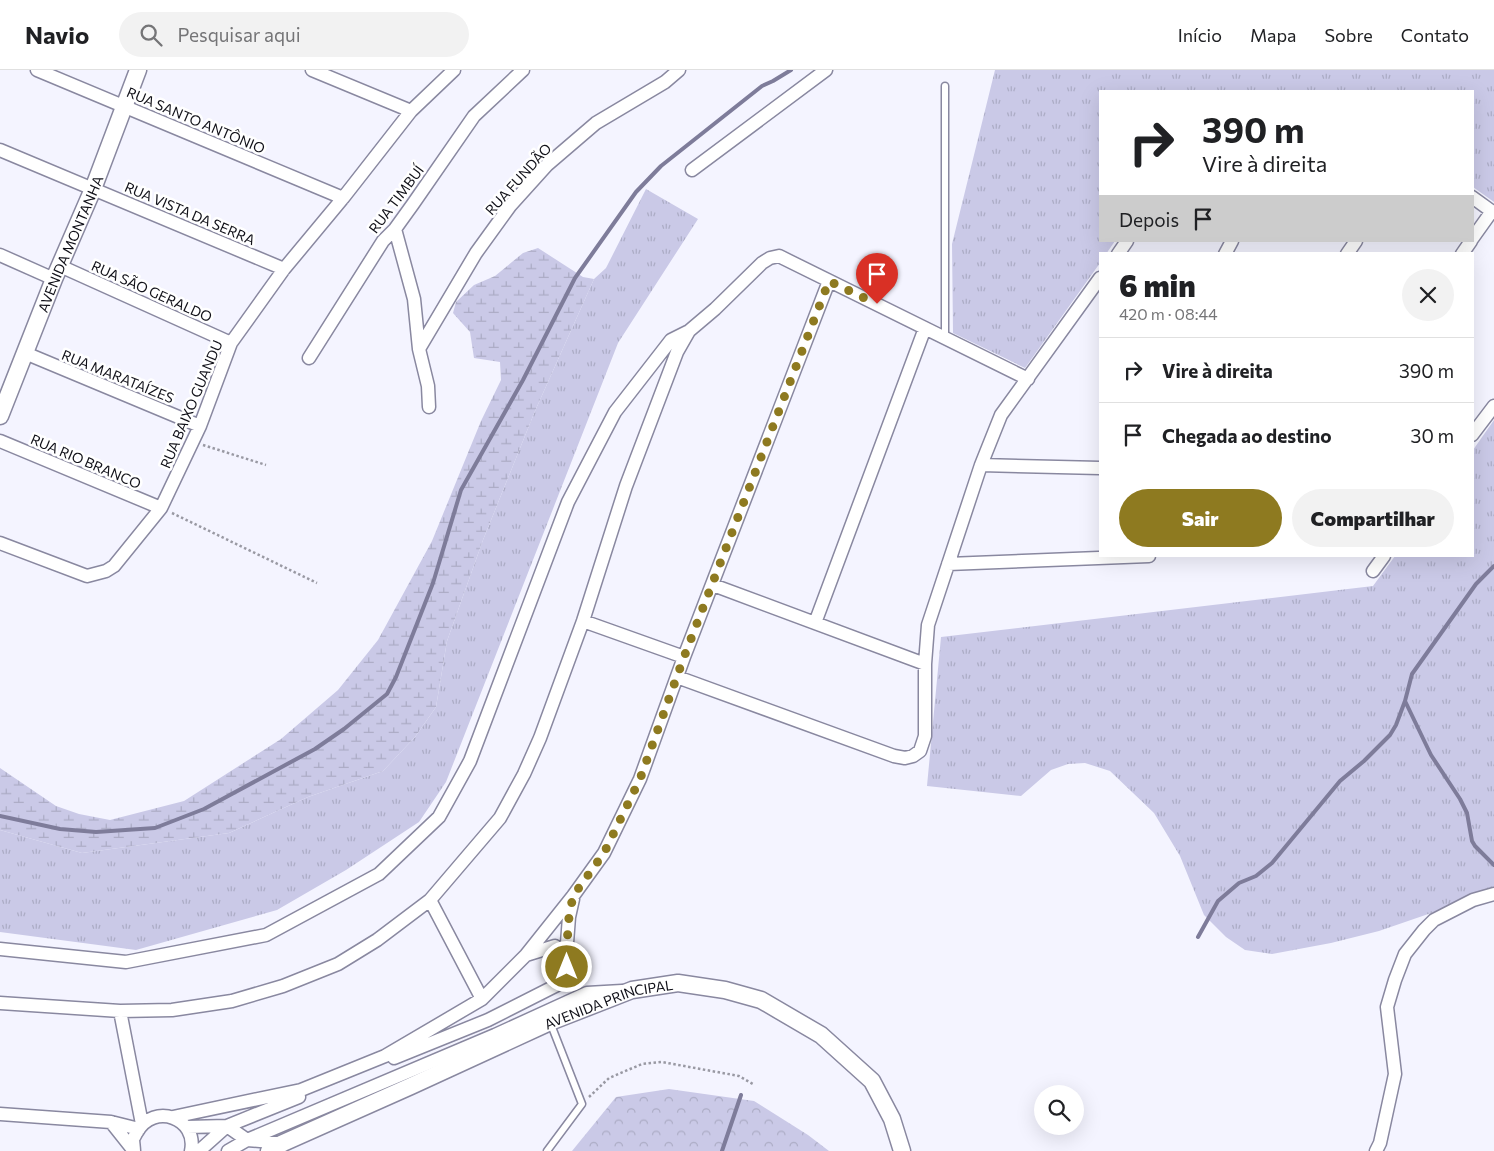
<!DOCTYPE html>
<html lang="pt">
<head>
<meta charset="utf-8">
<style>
	body { margin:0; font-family:Commissioner,sans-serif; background:#f2f2f2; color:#202124; height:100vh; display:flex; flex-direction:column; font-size:19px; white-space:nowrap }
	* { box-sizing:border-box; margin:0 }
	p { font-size:16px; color:#757577 }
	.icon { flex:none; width:28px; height:28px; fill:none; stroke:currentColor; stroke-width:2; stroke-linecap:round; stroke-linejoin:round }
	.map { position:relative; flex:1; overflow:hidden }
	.side { position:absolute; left:1099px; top:182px; width:375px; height:305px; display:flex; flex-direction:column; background:#fff; border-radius:0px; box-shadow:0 5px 20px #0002 }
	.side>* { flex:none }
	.banner { position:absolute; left:1099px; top:20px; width:375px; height:152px; border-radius:0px; box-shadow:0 5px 20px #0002; background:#fff; color:#202124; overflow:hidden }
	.tools { position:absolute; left:1034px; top:1015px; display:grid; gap:10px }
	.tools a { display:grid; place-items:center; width:50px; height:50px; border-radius:50%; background:#fff; box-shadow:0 5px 20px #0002; font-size:25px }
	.pin { position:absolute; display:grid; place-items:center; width:42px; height:42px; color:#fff; margin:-51px -21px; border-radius:50% 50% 50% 0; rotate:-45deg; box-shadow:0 0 5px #0007 }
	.pin .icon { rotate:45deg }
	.me { position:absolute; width:55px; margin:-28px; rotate:0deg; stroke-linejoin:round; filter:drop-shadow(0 0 4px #0008) }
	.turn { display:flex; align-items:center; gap:18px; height:105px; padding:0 20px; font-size:22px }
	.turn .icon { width:65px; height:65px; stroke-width:2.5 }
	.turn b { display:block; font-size:35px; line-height:42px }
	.then { display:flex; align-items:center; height:48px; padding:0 20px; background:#0003; gap:10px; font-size:19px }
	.round { display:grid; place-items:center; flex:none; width:52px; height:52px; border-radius:26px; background:#f2f2f2 }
	.overview { display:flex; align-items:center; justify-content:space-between; height:85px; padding:0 20px }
	h1 { font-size:30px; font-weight:800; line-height:38px }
	.cta { display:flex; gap:10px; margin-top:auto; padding:10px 20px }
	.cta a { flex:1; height:58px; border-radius:30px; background:#8e7a20; color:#fff; font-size:20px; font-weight:800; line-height:58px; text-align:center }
	.cta a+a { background:#f2f2f2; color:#202124 }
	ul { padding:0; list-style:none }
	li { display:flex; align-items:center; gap:15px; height:65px; padding:0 20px; border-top:1px solid #e0e0e0 }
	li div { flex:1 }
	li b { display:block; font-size:19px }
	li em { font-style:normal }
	header { display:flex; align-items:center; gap:30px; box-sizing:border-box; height:70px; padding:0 25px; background:#fff; border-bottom:1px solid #e0e0e0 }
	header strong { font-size:24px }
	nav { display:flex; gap:28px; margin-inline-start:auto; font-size:18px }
	.search { width:350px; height:45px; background:#f2f2f2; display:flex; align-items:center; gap:12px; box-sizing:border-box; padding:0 18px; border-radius:28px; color:#757577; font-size:19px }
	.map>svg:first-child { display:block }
	.grass { fill:url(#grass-tufts) }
	.forest { fill:url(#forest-crowns) }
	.wetland { fill:url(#wetland-marsh) }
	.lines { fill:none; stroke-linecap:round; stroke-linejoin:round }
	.stream { stroke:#7e7c9a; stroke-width:4 }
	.service-casing { stroke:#8988a0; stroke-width:9 }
	.minor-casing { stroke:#8988a0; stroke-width:15 }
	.tertiary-casing { stroke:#8988a0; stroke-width:19 }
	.path { stroke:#9999a3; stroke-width:2.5; stroke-dasharray:2.5 2.5; stroke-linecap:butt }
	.service { stroke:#fff; stroke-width:6 }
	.minor { stroke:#fff; stroke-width:12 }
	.tertiary { stroke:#fff; stroke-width:16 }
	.route { stroke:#8e7a20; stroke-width:9; stroke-dasharray:0 16.2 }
	.labels { text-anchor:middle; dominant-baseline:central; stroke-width:5; stroke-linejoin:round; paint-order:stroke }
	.street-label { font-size:14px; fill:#101018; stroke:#fff }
</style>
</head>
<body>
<header>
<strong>Navio</strong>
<div class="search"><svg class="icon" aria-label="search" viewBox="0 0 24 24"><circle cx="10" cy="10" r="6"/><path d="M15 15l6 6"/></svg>Pesquisar aqui</div>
<nav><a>Início</a><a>Mapa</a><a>Sobre</a><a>Contato</a></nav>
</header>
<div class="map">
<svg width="1494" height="1081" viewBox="0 0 1494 1081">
	<defs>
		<pattern id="grass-tufts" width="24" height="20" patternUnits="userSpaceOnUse" patternTransform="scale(1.25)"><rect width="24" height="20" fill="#cac9e7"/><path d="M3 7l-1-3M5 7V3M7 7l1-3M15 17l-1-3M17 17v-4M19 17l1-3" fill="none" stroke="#acacc5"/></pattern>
		<pattern id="forest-crowns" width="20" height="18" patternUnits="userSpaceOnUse" patternTransform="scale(1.25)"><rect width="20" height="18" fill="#cac9e7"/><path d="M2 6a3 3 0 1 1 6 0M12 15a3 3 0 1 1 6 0" fill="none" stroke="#acacc5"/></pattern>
		<pattern id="wetland-marsh" width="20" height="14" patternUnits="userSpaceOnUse" patternTransform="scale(1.25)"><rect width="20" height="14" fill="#cac9e7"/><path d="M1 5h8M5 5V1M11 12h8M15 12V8" fill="none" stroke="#acacc5"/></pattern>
	</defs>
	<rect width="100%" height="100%" fill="#f4f4ff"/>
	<path class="grass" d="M995 0H1494V132L1473 117 1472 21H1100V171H1115L1106 184H1100V193L1025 298 953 263 952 174Z
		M646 119 698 149 618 273 446 712 419 752 346 800 277 840 136 880 0 862V760L82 783 229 763 308 727 383 701 415 667 436 637 447 571 483 470 535 341 594 209 606 198Z
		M1494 350V829L1469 830 1379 861 1331 873 1272 884 1245 880 1226 867 1204 845 1180 786 1154 743 1110 701 1085 693 1068 694 1051 700 1021 726 927 716 941 567 1373 516 1395 486H1472L1473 380Z"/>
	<path class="forest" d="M669 1019 754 1031 808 1065 829 1081H572L616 1027Z"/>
	<path class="wetland" d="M538 178 583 207 594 209 535 341 483 470 447 571 436 637 415 667 383 701 308 727 229 763 82 783 0 760V698L56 736 79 744 110 750 184 731 281 669 338 620 378 570 432 471 481 351 501 310 500 292 474 288 470 262 453 243 456 232 474 215 495 206 523 183Z"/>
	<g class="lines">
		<path class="stream" d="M1405 631 1431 685 1460 729 1467 743 1472 771 1475 776 1494 795
			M0 746 60 759 96 762 155 758 204 739 315 679 344 659 387 624 396 607 433 513 461 420 523 310 575 208 636 122 661 96 762 16 773 11 791 0
			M1198 867 1218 831 1239 813 1256 806 1272 793 1340 711 1364 691 1390 665 1396 655 1405 631 1412 604 1476 514 1494 496
			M722 1081 741 1025"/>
		<g class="service-casing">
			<path id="service" d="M945 267V16
				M547 1081 582 1034 550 952"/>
		</g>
		<g class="minor-casing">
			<path id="minor" d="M37 0 343 128
				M312 0 411 41
				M0 80 284 199
				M692 100 826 0
				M1472 127 1494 143
				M395 159 414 229 419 279 428 316 429 337
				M1472 169 1492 141
				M1118 184 1127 171
				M1225 184 1232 171
				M1347 184 1356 171
				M1462 184 1471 171
				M0 185 54 209
				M60 196 231 273
				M419 279 476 183 510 136 547 95 596 53 665 12 679 0
				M25 283 200 356
				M309 288 383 171 395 159 413 134 474 46 523 0
				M1472 365 1494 336
				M0 371 161 438
				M981 395 1100 398
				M0 473 87 506 106 501 114 496 161 438 200 356 231 273 284 199 343 128 411 41 454 0
				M948 494 1149 486
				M1373 501 1384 486
				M713 515 925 594
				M583 551 684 587
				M815 553 925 258
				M677 607 894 686 905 688 913 686 920 681 925 666V594L928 555 981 395 1001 345 1100 208
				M430 830 482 929
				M0 879 126 892 266 865 379 804 439 747 470 691 568 432 615 342 671 270 689 261
				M526 885 555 876 566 886
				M0 933 120 941 172 940 232 931 283 916 338 894 377 870 430 830 500 748 524 704 540 668 583 551 626 416 677 282 689 261 715 239 762 193 770 188 779 186 1028 309
				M120 941 142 1054
				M394 988 488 950 569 909 566 886 569 847 573 829
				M0 1044 111 1052
				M173 1047 301 1020 385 986 482 929 526 885 573 826 604 783 640 709 684 587 829 211
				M187 1057 227 1056 247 1070 283 1073
				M134 1081C134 1078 133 1072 133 1069 134 1068 136 1063 137 1062 154 1032 198 1048 191 1081
				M134 1081 111 1052 139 1059
				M199 1081 227 1056 299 1027
				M228 1081 247 1070 495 965 587 923 622 921
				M1376 1081 1380 1073 1395 1004 1387 937 1395 910 1405 884 1424 860 1434 850 1473 830 1494 824"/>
		</g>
		<g class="tertiary-casing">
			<g id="tertiary">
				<path id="s1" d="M0 346 54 209 93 119 138 0"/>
				<path id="s2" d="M269 1081 283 1073 411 1016 550 952 632 920 678 913 725 920 761 930 821 965 872 1011 892 1049 902 1081"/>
			</g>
		</g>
		<path class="path" d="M203 375 266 395
			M172 443 317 513
			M589 1027 609 1008 642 994 662 992 739 1006 753 1014"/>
		<use href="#service" class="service"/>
		<use href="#minor" class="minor"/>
		<use href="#tertiary" class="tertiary"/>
	</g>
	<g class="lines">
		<path class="route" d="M567 897 566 886 569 847 573 826 604 783 640 709 684 587 829 211 877 234"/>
	</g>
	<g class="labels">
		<g class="street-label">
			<text transform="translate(196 50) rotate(23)">RUA SANTO ANTÔNIO</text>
			<text transform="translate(518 109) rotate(-48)">RUA FUNDÃO</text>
			<text transform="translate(396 129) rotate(-53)">RUA TIMBUÍ</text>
			<text transform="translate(190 143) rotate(23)">RUA VISTA DA SERRA</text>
			<text stroke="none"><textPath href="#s1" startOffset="186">AVENIDA MONTANHA</textPath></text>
			<text transform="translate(152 221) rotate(24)">RUA SÃO GERALDO</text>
			<text transform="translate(118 306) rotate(22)">RUA MARATAÍZES</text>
			<text transform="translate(191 334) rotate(-67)">RUA BAIXO GUANDU</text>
			<text transform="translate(86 391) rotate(23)">RUA RIO BRANCO</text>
			<text stroke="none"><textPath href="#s2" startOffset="371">AVENIDA PRINCIPAL</textPath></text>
		</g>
	</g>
</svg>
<div class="tools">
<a><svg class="icon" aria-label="search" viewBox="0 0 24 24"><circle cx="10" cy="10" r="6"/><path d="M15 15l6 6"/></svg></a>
</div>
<div class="pin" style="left:877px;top:234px;background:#d93025"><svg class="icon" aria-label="arrive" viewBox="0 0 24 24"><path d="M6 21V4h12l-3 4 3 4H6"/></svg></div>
<svg class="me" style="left:567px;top:897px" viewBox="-20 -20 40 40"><circle r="17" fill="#8e7a20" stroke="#fff" stroke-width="3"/><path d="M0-11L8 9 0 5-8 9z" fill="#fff"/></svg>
<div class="banner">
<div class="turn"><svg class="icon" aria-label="right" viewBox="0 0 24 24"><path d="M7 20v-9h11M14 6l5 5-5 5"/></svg><div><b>390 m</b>Vire à direita</div></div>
<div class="then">Depois<svg class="icon" aria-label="arrive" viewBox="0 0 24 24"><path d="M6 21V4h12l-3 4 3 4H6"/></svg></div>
</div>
<section class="side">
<div class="overview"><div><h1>6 min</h1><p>420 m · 08:44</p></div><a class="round"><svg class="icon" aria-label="close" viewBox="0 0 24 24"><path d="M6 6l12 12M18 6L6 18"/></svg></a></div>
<ul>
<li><svg class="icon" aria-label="right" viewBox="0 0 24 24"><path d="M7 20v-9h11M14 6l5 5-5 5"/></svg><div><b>Vire à direita</b></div><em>390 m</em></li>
<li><svg class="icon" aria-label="arrive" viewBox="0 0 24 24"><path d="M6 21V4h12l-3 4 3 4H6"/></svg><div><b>Chegada ao destino</b></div><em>30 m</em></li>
</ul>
<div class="cta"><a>Sair</a><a>Compartilhar</a></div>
</section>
</div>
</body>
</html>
